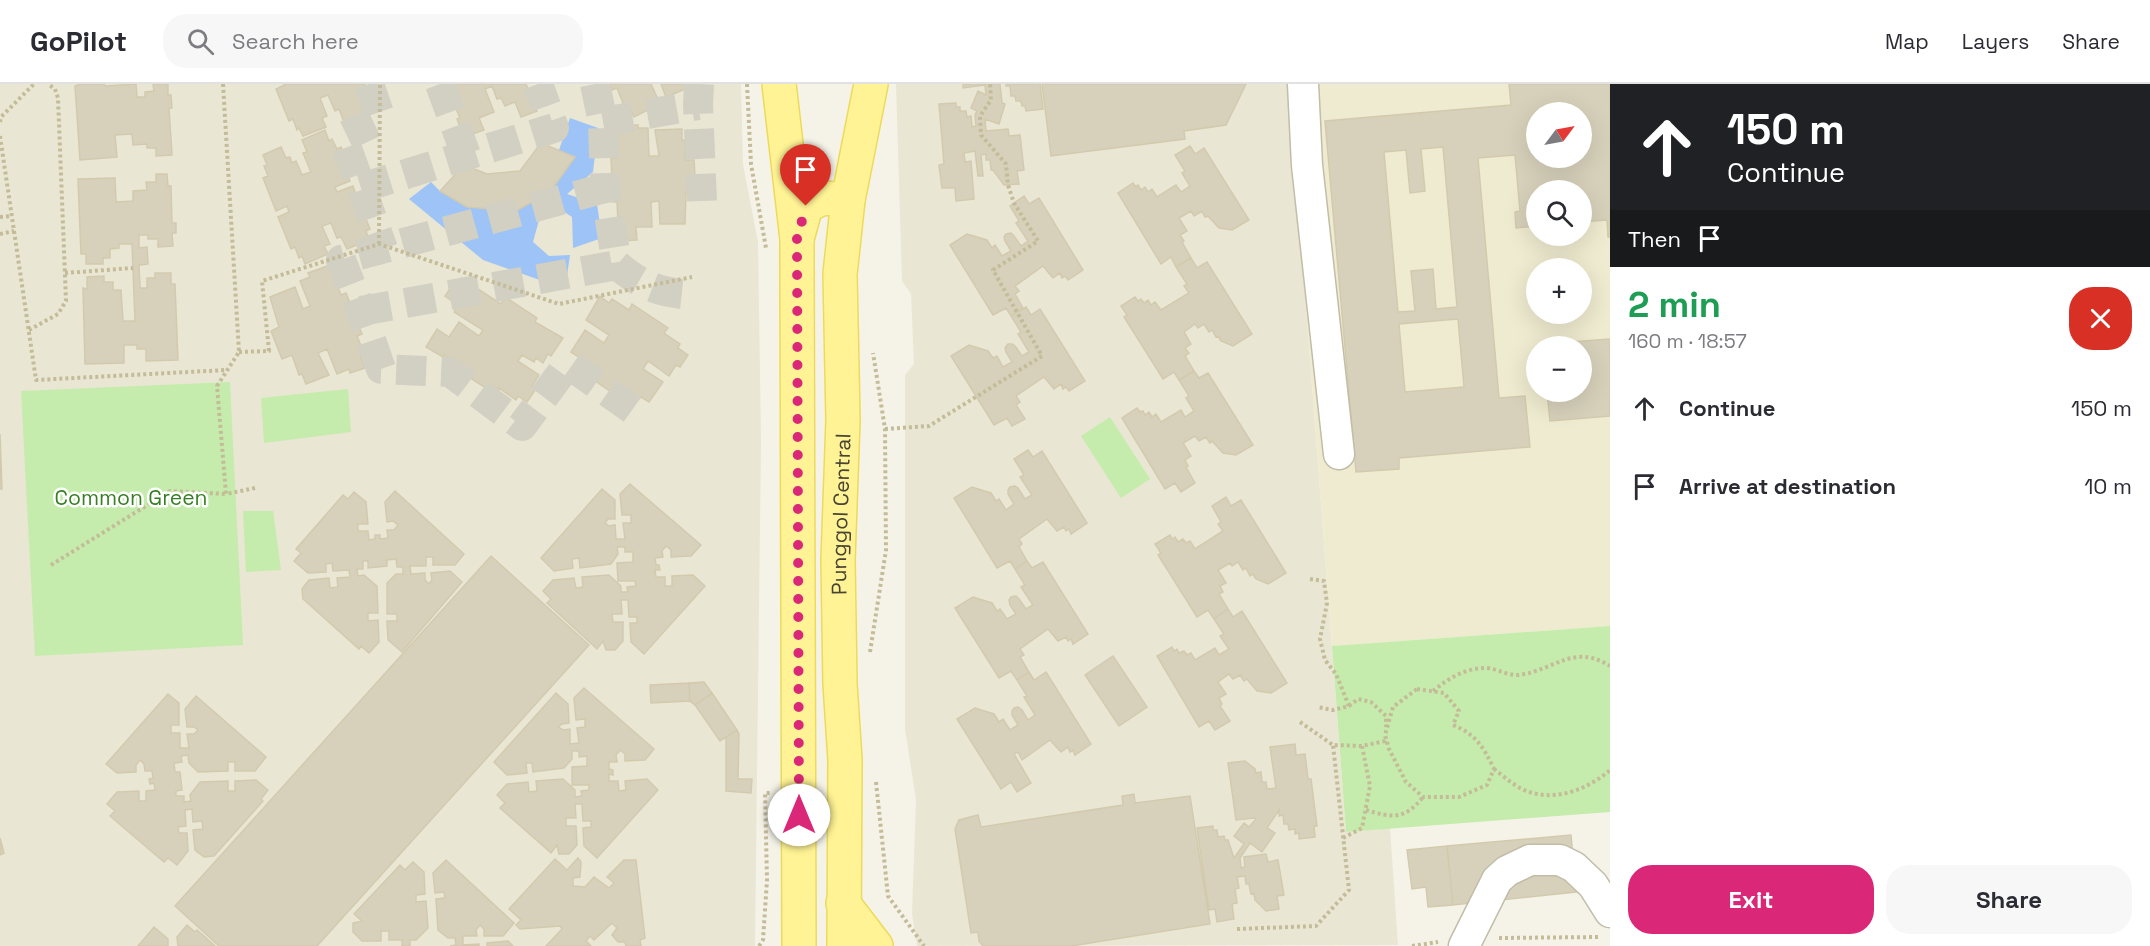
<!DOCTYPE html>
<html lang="en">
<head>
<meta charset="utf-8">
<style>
	body { margin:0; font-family:"Space Grotesk",sans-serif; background:#f7f7f7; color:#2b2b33; height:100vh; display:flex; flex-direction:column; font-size:22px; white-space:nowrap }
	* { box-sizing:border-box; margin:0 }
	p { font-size:20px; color:#7c7c81 }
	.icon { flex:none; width:33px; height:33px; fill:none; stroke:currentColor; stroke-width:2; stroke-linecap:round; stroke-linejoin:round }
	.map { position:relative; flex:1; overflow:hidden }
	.details { display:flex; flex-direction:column; background:#fff; width:540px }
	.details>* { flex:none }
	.banner { background:#202124; color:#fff; overflow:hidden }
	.needle { width:39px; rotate:58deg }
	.fabs { position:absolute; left:1526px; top:18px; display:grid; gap:12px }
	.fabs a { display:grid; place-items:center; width:66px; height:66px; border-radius:50%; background:#fff; box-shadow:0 6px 24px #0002; font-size:30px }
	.pin { position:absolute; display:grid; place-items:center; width:51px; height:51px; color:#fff; margin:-62px -26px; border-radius:50% 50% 50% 0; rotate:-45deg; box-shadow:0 0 6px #0007 }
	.pin .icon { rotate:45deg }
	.me { position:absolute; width:66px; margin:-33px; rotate:0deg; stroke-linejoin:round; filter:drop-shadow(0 0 4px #0008) }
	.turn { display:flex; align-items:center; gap:21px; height:126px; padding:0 18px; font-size:27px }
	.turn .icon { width:78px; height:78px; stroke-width:2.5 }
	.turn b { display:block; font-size:42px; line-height:51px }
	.then { display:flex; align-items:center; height:57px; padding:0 18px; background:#0003; gap:12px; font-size:22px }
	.round { display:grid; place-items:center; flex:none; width:63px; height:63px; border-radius:24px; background:#f7f7f7 }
	.head { display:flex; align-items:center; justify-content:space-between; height:102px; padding:0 18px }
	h1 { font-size:36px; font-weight:600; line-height:45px; color:#1e9e55 }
	.button { display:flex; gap:12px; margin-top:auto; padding:12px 18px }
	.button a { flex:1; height:69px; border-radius:24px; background:#db2777; color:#fff; font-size:24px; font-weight:600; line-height:69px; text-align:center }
	.button a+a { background:#f7f7f7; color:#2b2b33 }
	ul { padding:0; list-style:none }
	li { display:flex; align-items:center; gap:18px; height:78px; padding:0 18px }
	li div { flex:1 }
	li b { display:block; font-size:22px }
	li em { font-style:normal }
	header { display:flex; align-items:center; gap:36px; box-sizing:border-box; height:84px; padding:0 30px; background:#fff; border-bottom:2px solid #e1e1e2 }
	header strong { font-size:28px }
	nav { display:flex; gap:33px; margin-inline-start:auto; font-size:21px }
	.search { width:420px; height:54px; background:#f7f7f7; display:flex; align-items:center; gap:15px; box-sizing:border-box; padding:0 21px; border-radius:24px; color:#7c7c81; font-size:22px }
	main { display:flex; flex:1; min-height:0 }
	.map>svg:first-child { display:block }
	.residential { fill:#e9e6d4 }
	.education { fill:#efebd0; fill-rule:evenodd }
	.green { fill:#c5ecac }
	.water { fill:#9ec3f6 }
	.building { fill:#d7d1bb; stroke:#d3caae; stroke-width:1.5; fill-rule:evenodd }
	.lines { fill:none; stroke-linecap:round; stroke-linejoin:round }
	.minor-tunnel { stroke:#d2d0c3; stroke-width:30; stroke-dasharray:30 15; stroke-linecap:butt }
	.minor-casing { stroke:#c1bda8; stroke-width:33 }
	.major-casing { stroke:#edda5c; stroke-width:36 }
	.path { stroke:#c4bc99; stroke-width:4; stroke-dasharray:3 3; stroke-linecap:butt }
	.minor { stroke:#fff; stroke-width:30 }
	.major { stroke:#fff395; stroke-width:33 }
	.route { stroke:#db2777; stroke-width:10; stroke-dasharray:0 18 }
	.labels { text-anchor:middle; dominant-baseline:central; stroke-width:5; stroke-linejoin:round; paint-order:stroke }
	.park-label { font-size:21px; fill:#377f23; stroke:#fff }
	.street-label { font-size:21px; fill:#484435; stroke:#fff }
</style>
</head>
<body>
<header>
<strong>GoPilot</strong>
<div class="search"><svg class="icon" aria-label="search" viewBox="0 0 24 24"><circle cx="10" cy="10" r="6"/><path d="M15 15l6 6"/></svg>Search here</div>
<nav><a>Map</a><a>Layers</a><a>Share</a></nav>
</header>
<main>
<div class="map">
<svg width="1610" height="862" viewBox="0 0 1610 862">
	<rect width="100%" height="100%" fill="#f5f3e7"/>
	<path class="residential" d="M0 0H741L743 80 758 158 761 357 755 862H0Z
		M896 0H1289L1346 748 1390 744 1398 861 917 862 912 830 916 716 905 645V291L914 280 911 210 902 197Z"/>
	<path class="education" d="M1289 0H1610V542L1332 562ZM1536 28H1581V74H1536ZM1536 106H1581V152H1536ZM1536 184H1581V230H1536ZM1536 262H1581V308H1536Z"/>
	<path class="green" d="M230 298 243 561 35 572 21 307Z
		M348 305 351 348 264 359 261 314Z
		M1110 333 1150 395 1121 414 1081 352Z
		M243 427H273L281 486 246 488Z
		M1610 542V728L1346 748 1332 562Z"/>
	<path class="water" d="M570 34 598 44 593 88 567 110 597 120 602 154 573 164 572 133 557 123 539 136 533 158 549 172 570 171 565 205 483 176 409 115 431 98 440 107 467 123 516 127 550 108 574 73 559 66Z"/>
	<path class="building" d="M80 0H104L105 2 136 0 137 13H145V8L154 7 153 0H168V11H171L172 24H169L172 71 156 72V64H147V60L133 61 132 50 115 51 117 73 80 76 75 2Z
		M365 0 367 6 364 7 368 18 363 19 367 28 344 38 339 25 335 27 328 11 320 14 327 32 322 34 326 43 303 52 299 44 297 46 293 35 289 37 276 5 286 0Z
		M442 0H526L537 27 521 33 515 18 505 22 501 14 497 15 492 2 485 5 494 28 479 34 484 46 464 53 457 35 460 34 452 15 449 17Z
		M610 0H651L660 20 634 33 629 22 625 24 617 4 612 6Z
		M661 0H689L690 3 666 13Z
		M963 0H1000L1002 19 1005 20 999 40 985 35 986 47 1008 45 1009 52 1020 51 1024 86 1017 87 1019 100 1004 101 993 86H991L990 76H986V70L981 71 983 92H978L975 67 964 69 965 78 971 77 974 115 956 117 955 104H942L939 81 944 80 939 20 956 19V23H960V27H966L967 33 971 32 972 43 976 42 975 31 977 27 971 24 978 7 986 11 985 1 963 4Z
		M1006 0H1040L1043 25 1026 27 1025 22H1022L1021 17H1016L1015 12H1011L1010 2H1006Z
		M1042 0H1246L1226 41 1184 47 1185 55 1051 72Z
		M1509 0H1610V153H1608L1607 136 1581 138V106H1536V142L1516 144 1515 128 1520 127 1515 71 1478 74 1499 314 1525 312 1530 363 1399 374V385L1356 388 1325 37 1511 21ZM1536 28H1581V74H1536ZM1443 63 1457 223 1436 225 1433 185 1411 187 1415 227 1398 228 1384 68 1406 66 1410 109 1425 107 1421 65ZM1458 235 1464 303 1405 308 1399 240Z
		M612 41H638V44H648L649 72H659L655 46 682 45V56H685V76H694L696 108H686L685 140H660L659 117 651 118 652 143H636L637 156 616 157 615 138H618L617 118H613L611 74H617L616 53H613Z
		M325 46 329 57 332 55 337 65 341 63 351 86 347 88 350 97 335 103 337 108 353 102 356 111 359 109 370 133 366 135 370 145 366 147 369 156 347 165 341 153 337 154 331 139 322 142 330 160 324 162 328 170 305 180 302 172 299 174 295 163 291 165 278 133 289 128 287 122 276 127 263 94 268 92 264 82 267 81 263 71 281 63 286 74 290 73 292 79 296 77 302 91 311 88 303 69 307 68 302 56Z
		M541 59 575 73 550 108 516 127 467 123 440 107 464 81 487 90 520 87Z
		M1190 62 1195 70 1204 64 1249 136 1232 146 1219 144 1208 132 1205 133 1202 127 1194 132 1191 127 1179 134 1187 147 1180 151 1184 157 1182 158 1191 174 1176 183 1171 173 1161 180 1118 109 1133 99 1136 103 1138 101 1141 106 1145 103 1148 108 1152 105 1157 113 1176 101 1181 108 1190 102 1182 89 1185 87 1175 71Z
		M156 90H167L168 102H171L172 139H176V149H172L173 162 158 163V155H148V151H139V164L147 163 148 180 139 181 140 204H147V194H155V189H171V200H175L178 276 146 277V265H137V261H124V279L85 280 83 204 87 205V193L104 192V198H113V206H121L123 237H135L132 160H119V164L110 165V174H103V180H86V170H81L78 95 115 94 116 118 133 117V107L147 106 146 98H156Z
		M1024 112 1029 120 1039 114 1083 186 1068 196 1065 192 1062 194 1060 189 1053 194 1043 182 1015 202 1019 207 1015 210 1023 224 1011 232 1006 224 993 231 950 161 967 150 987 156 992 164 995 161 1002 172 1011 167 1005 157 1004 153 1006 150 1011 149 1014 152 1021 162 1028 157 1016 139 1019 137 1010 122Z
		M1191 174 1197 184 1207 178 1252 250 1233 262 1221 257 1218 252 1216 253 1212 246 1209 248 1204 240 1198 244 1195 240 1184 248 1191 260 1185 264 1189 269 1185 272 1194 287 1179 296 1174 288 1163 295 1124 233 1127 231 1121 222 1135 213 1138 217 1141 215 1144 219 1148 216 1151 221 1155 218 1161 226 1189 209 1184 202 1187 200 1176 183Z
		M333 180 338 191 334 193 341 211 346 209 362 250 357 252 365 271 360 273 365 284 350 289 349 285 337 290 327 265 318 269 329 291 306 300 302 290 299 291 292 271 282 275 271 247 279 243 270 213 295 203 303 225 310 222 300 197 310 193 308 189Z
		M461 194 501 220 505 213 537 234 535 238 563 254 551 272 548 270 543 279 536 274 534 278 522 271 518 277 539 291 532 302 536 305 527 318 518 312 516 316 499 304 495 310 458 286 461 282 444 271 443 273 426 263 437 245 449 253 459 238 479 252 483 246 454 228 458 221 445 212 453 200 456 202Z
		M600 212 609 219 612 215 629 226 632 220 668 244 664 249 680 260 678 264 688 271 680 283 676 281 669 292 648 277 643 285 663 298 649 318 641 313 639 315 622 304 617 312 591 294 596 288 579 276 580 274 571 268 585 246 604 259 609 251 586 236Z
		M1026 223 1031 231 1040 225 1085 297 1069 307 1066 303 1063 305 1061 300 1054 305 1044 293 1016 312 1020 318 1016 321 1025 335 1012 342 1007 334 994 341 951 272 969 261 988 267 993 274 997 272 1003 283 1012 278 1006 268 1005 264 1008 260H1012L1015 262 1022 272 1029 268 1018 250 1021 248 1011 232Z
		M1610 255V332L1550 337 1547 308H1581V262H1544L1543 260Z
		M1194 287 1199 294 1208 289 1253 361 1236 371 1223 369 1212 357 1210 359 1206 353 1199 357 1195 352 1183 359 1191 372 1185 376 1188 382 1186 383 1195 399 1181 408 1175 399 1165 405 1122 334 1137 324 1140 328 1143 327 1145 331 1149 328 1152 333 1156 330 1161 338 1181 326 1185 333 1194 327 1186 314 1189 312 1179 296Z
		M0 350 2 405H0Z
		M1028 366 1033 373 1042 367 1087 439 1071 450 1069 445 1066 447 1064 443 1057 447 1047 435 1019 455 1022 460 1019 463 1027 477 1015 485 1010 477 997 484 954 414 972 403 991 409 996 417 999 415 1006 426 1014 420 1008 410V406L1010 403 1015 402 1018 404 1025 415 1032 411 1020 393 1024 391 1014 375Z
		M630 400 701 461 691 472 671 473V466L666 462 662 467 663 473 655 474 656 481H659L660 486H655L656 493H665V502H672V492L693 491 705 502 644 570 631 558 630 539H637V533H629L628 516H621L622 530H612L613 538H623V557L615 566H606L603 557 597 565 547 519 551 515 543 507 553 496 574 494 576 504 583 503 582 493 609 491 621 502V508H628L627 503 636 502 635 497H618L617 479 633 478V468H625V463H617L618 470 611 480 580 484 579 474 572 475 573 484 554 487 541 474 602 405 615 416V435H608L605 439 609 442 615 441 616 455H625L623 439H631V431H622L620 410Z
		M395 407 464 470 455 481H433V473H426V482H410L411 490 425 489V496L429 500 432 496 431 489 450 487 462 498 402 568 388 556 387 537H397V530H387V499L396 490H403V483H397L396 475 387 476V482L368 484V477H363V485H357L358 492 364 491 377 502 378 529H368V537L378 536 379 558 369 569 361 562 359 565 303 515 302 505 309 496 329 494 330 504 338 503 337 494 350 493 349 486 333 487 332 479 326 480V488L308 489 294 477 301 469 296 465 343 411 348 415 354 408 366 418 368 440H358V447H368L369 456 375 455V451H380V455L388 454 387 446H394L398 441 393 437 387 438 385 418Z
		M1226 413 1231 422 1241 416 1286 489 1268 500 1256 495 1253 490 1250 492 1246 484 1243 486 1238 478 1232 482 1230 479 1218 486 1226 499 1220 502 1223 508 1219 510 1228 525 1214 535 1208 526 1197 533 1158 471 1161 469 1155 460 1170 451 1172 455 1175 453 1178 458 1183 455 1186 459 1190 457 1195 465 1223 447 1218 440 1221 438 1212 422Z
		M491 472 589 561 317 862H219L175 822Z
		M1027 477 1032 484 1043 478 1088 550 1073 560 1071 555 1068 557 1066 553 1058 557 1048 545 1020 565 1024 571 1020 573 1029 588 1017 596 1011 587 999 594 955 524 973 513 992 519 997 527 1000 525 1007 535 1016 530 1010 521 1009 516 1011 513 1016 512 1019 515 1026 525 1033 521 1021 503 1025 501 1015 485Z
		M1228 525 1233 533 1242 527 1287 599 1271 609 1257 607 1247 595 1244 597 1240 591 1233 595 1229 590 1218 598 1226 610 1219 614 1222 620 1220 622 1230 637 1215 646 1209 637 1199 643 1157 572 1172 563 1174 567 1177 565 1179 569 1184 567 1187 571 1191 569 1195 576 1215 564 1219 571 1229 565 1220 552 1224 550 1214 535Z
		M1113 572 1147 623 1119 642 1085 591Z
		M1029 588 1034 596 1046 588 1091 660 1075 671 1073 666 1070 668 1068 663 1061 668 1050 656 1022 676 1018 668 1014 670 1031 699 1017 708 1011 698 1001 705 957 635 975 624 994 630 999 638 1003 635 1010 646 1018 641 1012 631V627L1014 624 1018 623 1022 626 1028 636 1035 631 1024 613 1027 612 1017 596Z
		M704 598 712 609 695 621 690 617 689 599Z
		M689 599 690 617 651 619 650 601Z
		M584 604 654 665 645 676 625 677V670L620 666 616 671 617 678H609V685L613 686V691L609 690V697H618L619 707 626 706 625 697 647 695 658 706 597 774 584 762 583 744 591 743V737H583L582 720H575L576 734H566V742H576L577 761 569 770H559L557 761 551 769 500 724 505 719 497 711 507 700 528 698 529 708 537 707 536 697 563 695 575 706V713L582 712 581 707 589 706V701H572V683L587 682V672L579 673V667H572V675L564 684 533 688 532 679H526L527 689 507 691 494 678 556 609 568 620 569 639 562 640 558 643 563 646 570 645V660L579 659 577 644 585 643V635L576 636 574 614Z
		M712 609 737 646 720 657 695 621Z
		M168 610 179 619V641H171V649H180V664H189L187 650H194L198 646 194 643H187L185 625 196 612 266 673 255 687H235V678H228V687L198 688 189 679 188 671 181 672 182 678 174 679 175 688H180L182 706 176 707V712H184V718L191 717 190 711 200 698 228 697V707H235V697L256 696 268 706 261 715 263 717 214 772 204 773 195 766 193 746 203 745 202 737 193 738 192 725 185 726 186 742 178 743 179 749H187L188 767 177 781 168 774 164 778 110 732 115 727 107 720 117 708 139 707V717H146V707L155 706 154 699 150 700 149 695 153 694 152 687H145L144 680 140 676 136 681V688L117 689 106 680Z
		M737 646 739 650 738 695H752L751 709 726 707V653Z
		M1295 660 1296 671 1305 670 1308 695H1311L1317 742H1314L1315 753 1299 755V749L1295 750V745L1289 746 1288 740H1284L1283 731 1279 732V726L1267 744 1275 749 1262 768 1250 759 1240 774 1241 784 1245 783 1244 773 1266 770 1268 778 1278 776 1284 811 1277 812 1279 825 1266 827 1255 816 1254 809 1251 810 1249 800H1246L1245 792 1237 793 1239 804 1235 805 1237 819 1232 820 1234 835 1217 838 1215 825 1209 826 1197 744 1213 742V746H1217L1218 753 1224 752 1225 756H1228L1234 774 1244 760 1234 752 1244 739 1249 743 1256 735 1254 734 1236 736 1228 679 1245 677 1255 685 1256 689 1261 688 1262 698H1266L1267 705 1276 704 1270 663Z
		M1134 710 1135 719 1190 712 1210 840 1071 862H983L979 857 978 848 971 849 955 745 959 736 978 731 981 743 1123 721 1122 712Z
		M1571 751 1576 808 1453 821 1447 762Z
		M0 754 4 769 0 771Z
		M1447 762 1453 821 1428 823 1426 803 1412 805 1407 766Z
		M578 774 581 778 580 793 573 794V802L585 803 594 793 609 804 614 799 607 793 624 776H636L645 854 640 856 641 862H626L625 858H618L612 851 617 844 612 839 594 856 590 852 586 857 591 862H546L562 845 560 842 520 845 516 841 521 836 509 825 555 775 567 786Z
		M446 776 514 839 503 852H484V845L480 841 476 846 477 852H463V861L479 860V862H450L456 861 455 854H448L438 846 436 815 445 814 444 808 435 809 433 789Z
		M413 778 424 788 425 810 416 811V818L426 817 428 844 416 856H410V862H402V856H389V847H381V857H362L353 848V839L362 837 354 830 400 781 405 786Z
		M187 841 195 848 197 846 215 862H178L177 853Z
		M154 843 168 855V862H138Z
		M508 857 513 862H487V859Z"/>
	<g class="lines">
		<path class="minor-tunnel" d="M369 0 381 35 343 53 383 165
			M440 0 466 71
			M595 0 603 38 605 104 617 181C642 202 660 209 693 211
			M699 0 698 21 702 117
			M603 38 698 21
			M361 104 554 44 538 0
			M605 104 341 176 361 227 381 285 450 288 522 342 568 280 633 326
			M361 227 617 181"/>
		<g class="minor-casing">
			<path id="minor" d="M1303 0 1307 81 1339 370
				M1464 862 1497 796 1507 787 1530 776H1560L1574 783 1593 801 1610 828"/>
		</g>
		<g class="major-casing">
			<g id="major">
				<path d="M779 0 797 155V182L799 862"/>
				<path d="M797 155 806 122 823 114 848 116"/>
				<path d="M843 819 876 862"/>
				<path id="s1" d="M844 862 845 676 840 600 838 476 843 336 840 190 848 116 871 0"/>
			</g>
		</g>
		<path class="path" d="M223 0 239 268 217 302 226 410 255 404
			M747 0 751 80 766 164
			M0 38 1 33 34 0
			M0 52 36 296 226 286
			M0 133 12 132
			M0 150 14 147
			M379 160 380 0
			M65 189 133 184
			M29 246 58 230 66 217 58 14 55 5 48 0
			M239 268 269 267 262 197 379 160 559 220 692 193
			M885 345 929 342 1042 272 993 186 1038 157 1014 119 1008 101 1006 80 981 51 980 32 991 16 990 0
			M51 481 170 407 226 410
			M1310 495 1324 497 1327 519 1320 555 1325 576 1336 590 1349 622 1333 626 1317 623
			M870 568 886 466 885 345 873 269
			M1417 605 1444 609 1459 627 1453 641C1476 650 1484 664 1494 685L1487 701 1459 713H1423L1406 698 1389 665 1385 651 1393 623Z
			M1433 607C1449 594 1465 584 1487 584 1498 585 1508 592 1519 591 1555 586 1574 559 1610 582
			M1349 622 1358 615 1371 618 1386 632V643
			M1300 638 1333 661 1362 662 1385 657V653
			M1494 685C1502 691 1511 699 1520 704 1550 720 1586 707 1610 686
			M876 698 888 812 924 862
			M1366 726C1392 734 1405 736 1423 713
			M1343 754 1362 744 1370 702 1362 662
			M1237 845 1316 842 1349 806 1333 661
			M1499 854 1599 853
			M759 862 763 856 767 796 765 709H771
			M1412 862 1438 858"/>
		<use href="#minor" class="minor"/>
		<use href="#major" class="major"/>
	</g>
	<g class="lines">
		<path class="route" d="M799 731 797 155 806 122"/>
	</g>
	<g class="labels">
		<g class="park-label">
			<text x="131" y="413">Common Green</text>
		</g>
		<g class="street-label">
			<text stroke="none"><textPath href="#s1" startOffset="432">Punggol Central</textPath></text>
		</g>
	</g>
</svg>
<div class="fabs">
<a><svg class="needle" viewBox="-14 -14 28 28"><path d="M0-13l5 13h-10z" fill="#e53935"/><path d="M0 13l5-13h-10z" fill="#7c7c81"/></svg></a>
<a><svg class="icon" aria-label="search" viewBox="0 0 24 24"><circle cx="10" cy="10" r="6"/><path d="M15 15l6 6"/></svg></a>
<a>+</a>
<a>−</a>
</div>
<div class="pin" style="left:806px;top:122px;background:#d93025"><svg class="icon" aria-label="arrive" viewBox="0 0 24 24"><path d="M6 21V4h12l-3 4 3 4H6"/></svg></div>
<svg class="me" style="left:799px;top:731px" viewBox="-20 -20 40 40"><circle r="19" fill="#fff"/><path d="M0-13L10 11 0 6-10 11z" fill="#db2777"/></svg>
</div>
<section class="details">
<div class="banner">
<div class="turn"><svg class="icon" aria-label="ahead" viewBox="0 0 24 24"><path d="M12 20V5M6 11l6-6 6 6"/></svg><div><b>150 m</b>Continue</div></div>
<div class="then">Then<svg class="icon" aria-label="arrive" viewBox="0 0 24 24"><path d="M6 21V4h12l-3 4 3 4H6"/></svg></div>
</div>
<div class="head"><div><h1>2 min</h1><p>160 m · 18:57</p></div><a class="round" style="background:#d93025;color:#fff"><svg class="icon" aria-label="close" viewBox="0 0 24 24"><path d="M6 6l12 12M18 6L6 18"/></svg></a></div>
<ul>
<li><svg class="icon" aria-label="ahead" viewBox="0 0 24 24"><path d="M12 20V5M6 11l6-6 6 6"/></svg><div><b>Continue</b></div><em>150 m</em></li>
<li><svg class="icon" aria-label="arrive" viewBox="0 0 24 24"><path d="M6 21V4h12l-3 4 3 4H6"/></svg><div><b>Arrive at destination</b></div><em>10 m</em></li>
</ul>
<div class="button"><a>Exit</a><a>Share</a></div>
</section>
</main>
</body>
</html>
